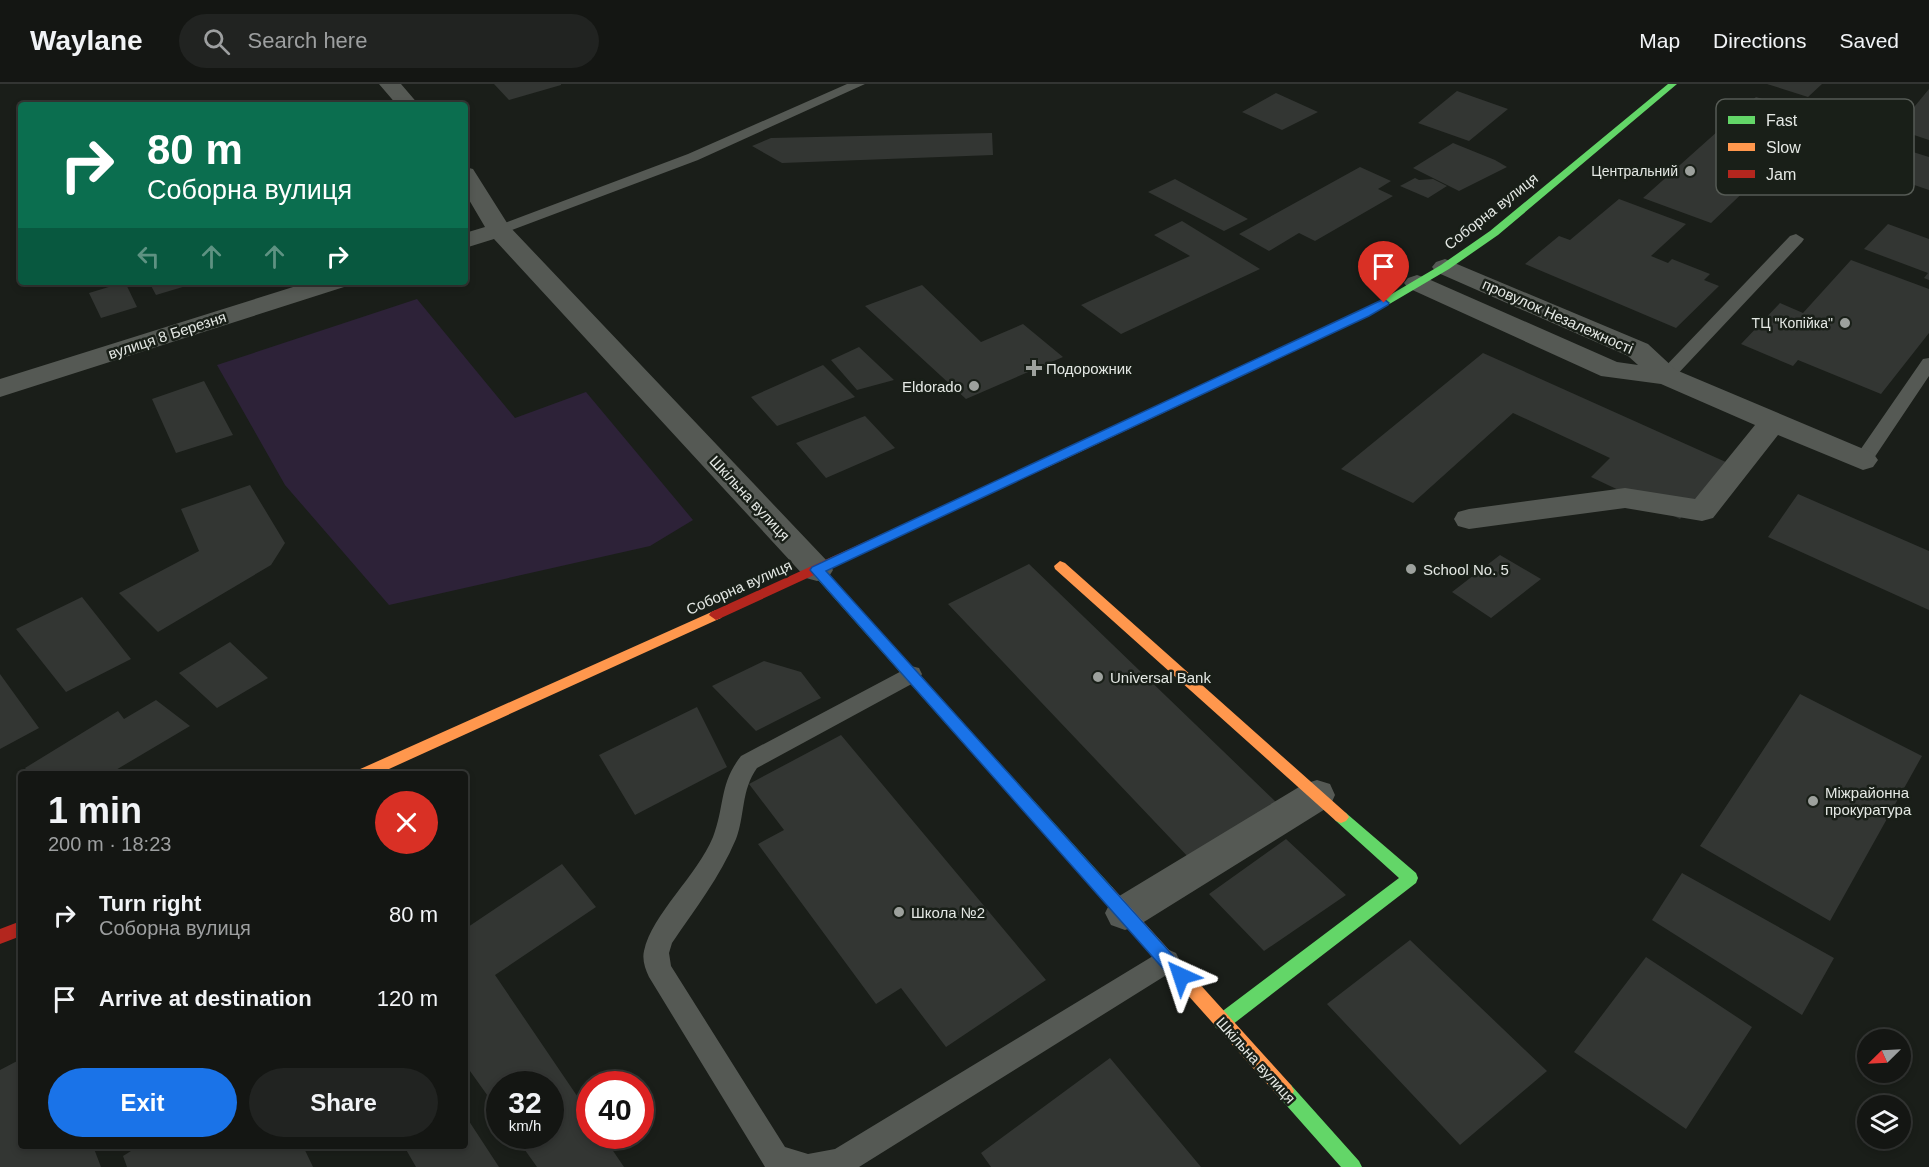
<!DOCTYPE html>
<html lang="en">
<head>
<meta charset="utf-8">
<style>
	body { margin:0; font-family:Helvetica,sans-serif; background:#212321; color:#f1f3f6; height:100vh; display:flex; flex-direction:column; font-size:22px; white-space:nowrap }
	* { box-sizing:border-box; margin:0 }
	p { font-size:20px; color:#9d9fa0 }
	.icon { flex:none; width:33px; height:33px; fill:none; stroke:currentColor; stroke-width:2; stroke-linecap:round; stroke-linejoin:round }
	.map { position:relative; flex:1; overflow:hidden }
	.sheet { position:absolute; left:18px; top:687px; width:450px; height:378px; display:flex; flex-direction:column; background:#141613; border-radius:6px; box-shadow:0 3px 9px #0003,0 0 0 2px #333533 }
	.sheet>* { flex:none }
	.hud { position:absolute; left:18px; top:18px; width:450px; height:183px; border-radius:6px; box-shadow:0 3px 9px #0003,0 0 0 2px #333533; background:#0b6e4f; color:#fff; overflow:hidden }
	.needle { width:39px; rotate:246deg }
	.tools { position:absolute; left:1857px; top:945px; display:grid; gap:12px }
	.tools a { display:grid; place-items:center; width:54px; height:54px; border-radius:50%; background:#141613; box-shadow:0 3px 9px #0003,0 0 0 2px #333533; font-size:30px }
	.speed { position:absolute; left:486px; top:987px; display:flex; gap:12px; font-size:30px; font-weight:700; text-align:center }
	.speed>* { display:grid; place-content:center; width:78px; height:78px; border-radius:50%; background:#141613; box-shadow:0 3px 9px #0003,0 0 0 2px #333533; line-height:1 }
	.speed small { font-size:15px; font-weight:400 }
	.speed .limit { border:9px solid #d22; background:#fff; color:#111 }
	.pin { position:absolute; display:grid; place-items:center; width:51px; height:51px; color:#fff; margin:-62px -26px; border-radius:50% 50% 50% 0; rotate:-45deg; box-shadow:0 0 6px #0007 }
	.pin .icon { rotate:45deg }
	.me { position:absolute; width:66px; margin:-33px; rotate:318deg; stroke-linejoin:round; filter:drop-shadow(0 0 4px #0008) }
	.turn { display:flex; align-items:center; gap:21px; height:126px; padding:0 30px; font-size:27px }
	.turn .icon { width:78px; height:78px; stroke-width:2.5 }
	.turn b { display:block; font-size:42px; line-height:51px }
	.lanes { display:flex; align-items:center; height:57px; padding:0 30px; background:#0003; justify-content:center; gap:30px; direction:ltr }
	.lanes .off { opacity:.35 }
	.round { display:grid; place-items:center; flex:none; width:63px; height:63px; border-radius:32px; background:#212321 }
	.headline { display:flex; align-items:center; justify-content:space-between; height:102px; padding:0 30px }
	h1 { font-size:36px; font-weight:600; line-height:45px }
	.cta { display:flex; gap:12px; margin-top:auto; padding:12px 30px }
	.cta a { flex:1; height:69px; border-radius:36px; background:#1a73e8; color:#fff; font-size:24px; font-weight:600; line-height:69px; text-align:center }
	.cta a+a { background:#212321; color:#f1f3f6 }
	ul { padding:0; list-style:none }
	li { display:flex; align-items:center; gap:18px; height:84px; padding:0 30px }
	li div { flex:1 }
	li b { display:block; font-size:22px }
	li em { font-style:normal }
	header { display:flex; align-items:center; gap:36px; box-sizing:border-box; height:84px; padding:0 30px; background:#141613; border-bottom:2px solid #333533 }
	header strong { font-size:28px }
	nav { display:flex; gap:33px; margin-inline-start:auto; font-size:21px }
	.search { width:420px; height:54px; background:#212321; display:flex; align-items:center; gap:15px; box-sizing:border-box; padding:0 21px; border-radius:33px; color:#9d9fa0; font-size:22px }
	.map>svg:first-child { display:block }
	.green { fill:#2d2238 }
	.building { fill:#333633 }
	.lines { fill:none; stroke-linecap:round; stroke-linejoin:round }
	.lane { fill:#555954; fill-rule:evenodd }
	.street { fill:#555954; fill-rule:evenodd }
	.fast { fill:#63d668; fill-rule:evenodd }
	.slow { fill:#ff974d; fill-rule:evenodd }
	.jam { fill:#b3261e; fill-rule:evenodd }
	.route { fill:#1a73e8; stroke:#114b97; stroke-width:1.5 }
	.poi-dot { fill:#9da19d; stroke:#191f18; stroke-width:2 }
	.labels { text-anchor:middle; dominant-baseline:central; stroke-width:5; stroke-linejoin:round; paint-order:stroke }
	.far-poi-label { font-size:14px; fill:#e4e8e4; stroke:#191f18; text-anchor:end }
	.street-label { font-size:15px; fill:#e4e8e4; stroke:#191f18 }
	.poi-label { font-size:15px; fill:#e4e8e4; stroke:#191f18; text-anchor:start }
	.key { fill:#191f18; stroke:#565b55; stroke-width:1.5 }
	.key-label { font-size:16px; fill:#e4e8e4 }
</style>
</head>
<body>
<header>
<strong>Waylane</strong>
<div class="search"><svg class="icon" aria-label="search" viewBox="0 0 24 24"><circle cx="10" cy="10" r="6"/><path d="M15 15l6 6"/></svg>Search here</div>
<nav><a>Map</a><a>Directions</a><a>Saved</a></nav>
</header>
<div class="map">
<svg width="1929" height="1083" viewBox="0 0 1929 1083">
	<rect width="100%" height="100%" fill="#1a1e19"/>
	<path class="green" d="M417 215 515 334 586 308 693 436 650 462 389 521 285 401 217 281Z"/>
	<path class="building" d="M494 0H561V1L509 16Z
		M1767 0H1822L1808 13Z
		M1929 5V56L1896 45Z
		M1457 7 1508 25 1469 57 1418 39Z
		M1276 9 1318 28 1282 46 1242 28Z
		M1756 13 1817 33 1813 37 1929 73V106L1814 67 1818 63 1797 57 1711 139 1643 114Z
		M992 49 993 71 782 79 752 62 771 54Z
		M1453 59 1495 76 1507 83 1459 107 1413 84Z
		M1360 83 1391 97 1378 105 1393 112 1315 157 1299 149 1269 167 1239 150Z
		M1415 94 1419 96 1433 95 1447 102 1428 114 1400 102Z
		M1175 95 1248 135 1224 147 1148 108Z
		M1619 115 1686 140 1651 172 1668 179 1672 175 1710 190 1704 196 1719 202 1676 244 1525 180 1559 152 1570 156Z
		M1182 137 1260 185 1121 250 1081 221 1190 172 1154 151Z
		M1888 140 1929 155V196L1924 194 1928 189 1864 165Z
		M1851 176 1929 205V249L1881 310 1798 276 1793 282 1741 260 1780 219 1803 229Z
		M125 198 137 223 101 234 89 209Z
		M149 198H196V199L156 211Z
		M922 201 981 258 1023 240 1063 273 966 315 865 222Z
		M859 263 894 296 857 306 831 276Z
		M1483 269 1728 379 1680 435 1591 393 1610 374 1513 329 1413 419 1341 385Z
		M823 281 855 313 777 342 751 313Z
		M204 297 233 351 176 369 152 315Z
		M865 332 895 364 826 394 796 359Z
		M250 401 285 459 271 481 158 548 119 509 199 467 181 425Z
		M1798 410 1929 467V526L1768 453Z
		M1500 471 1541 495 1491 534 1452 508Z
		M1029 480 1278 720 1191 776 948 520Z
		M82 513 131 575 66 608 16 545Z
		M230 558 268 594 217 624 179 589Z
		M764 577 801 588 821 614 756 647 712 602Z
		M0 590 39 644 0 665Z
		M1800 610 1922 672 1830 837 1700 762Z
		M156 616 190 642 109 690H30L25 684 118 627 124 635Z
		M697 623 727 683 635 731 599 671Z
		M841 651 1046 896 946 963 901 904 876 920 758 760 784 746 749 700Z
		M1286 755 1346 811 1264 867 1209 810Z
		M562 780 596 823 495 891 590 1031V1052H603L624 1083H537L515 1052H550V1000H500V1029L465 980V845Z
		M1682 789 1834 874 1802 931 1652 836Z
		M1410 856 1547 987 1460 1061 1327 920Z
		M1646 873 1752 943 1686 1045 1574 968Z
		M1110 974 1201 1083H991L981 1069Z
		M21 975V1062H93L101 1083H0V986Z
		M465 1031 499 1083H416L404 1062H465Z
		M139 1062H303L313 1083H127L123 1072Z"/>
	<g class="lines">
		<path class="lane" d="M847 0H865L698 76 504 149H494L491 146 494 143 688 70Z
			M1796 150 1804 155 1802 158 1672 296H1660L1657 292 1660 288 1790 152Z
			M1929 274V292L1870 380H1856L1854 376 1856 372 1923 275Z
			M911 582 919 584 922 590 919 596 757 684C741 706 745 732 736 755 720 793 695 825 672 859L669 869 671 882 785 1063 808 1070 835 1065 1158 869 1167 865 1176 869 1180 877 1176 885 859 1083H765L649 893C645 885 642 875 644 867 652 830 697 792 713 753 725 722 719 700 741 672Z"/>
		<path class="street" d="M379 0H401L419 21H397Z
			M465 83 473 85 509 142 828 478 833 486 828 494 817 497 806 494 494 155 465 164V149L485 143 465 109Z
			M1445 175 1648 260 1676 286 1873 369 1878 376 1873 383 1863 386 1778 351 1713 434 1702 437 1625 424 1469 445 1458 442 1454 435 1458 428 1469 425 1625 404 1695 415 1755 341 1661 300 1601 292 1408 204 1404 199 1408 194 1417 191 1426 194 1617 278 1638 281 1628 272 1436 188 1432 183 1436 178Z
			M309 198H348L344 203 0 313V295Z
			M1317 696 1330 700 1335 711 1330 722 1139 841 1125 846 1111 841 1105 829 1111 817 1304 700Z"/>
		<path class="fast" d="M1668 0H1677L1498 151 1449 185 1369 232H1361V228L1441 181 1490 147Z
			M817 481 822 483 1112 803 1114 808 1112 813 1106 815 1100 813 812 489 810 486 812 483Z
			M1341 727 1346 729 1416 789 1418 794 1416 799 1228 944 1222 946 1216 944 1213 938 1216 932 1399 794 1336 737 1333 733 1336 729Z
			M1285 999 1291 1001 1359 1077 1362 1083H1341L1279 1013 1276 1007 1279 1001Z"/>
		<path class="slow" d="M1365 227 1370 230 1369 232 1046 384H1038L1036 381 1038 378Z
			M1060 477 1065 479 1346 729 1349 733 1346 737 1341 739 1336 737 1055 485 1054 482Z
			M716 526 723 531 721 534 378 690H356L358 686Z
			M1106 801 1112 803 1291 1001 1294 1007 1291 1013 1285 1015 1279 1013 1100 813 1098 808 1100 803Z"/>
		<path class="jam" d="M1042 377 1046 378 1048 381 1046 384 721 534 716 536 709 531 711 528Z
			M21 837V852L0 860V845Z"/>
	</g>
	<path class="route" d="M1384 215 1389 219 1388 221 1369 232 826 487 1187 887 1190 892 1187 898 1181 900 1175 898 810 486 812 483Z"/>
	<g class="poi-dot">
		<circle cx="1690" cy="87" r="6"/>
		<circle cx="1845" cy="239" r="6"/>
		<path d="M1031 275h6v6h6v6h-6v6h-6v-6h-6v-6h6z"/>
		<circle cx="974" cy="302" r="6"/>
		<circle cx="1411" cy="485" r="6"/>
		<circle cx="1098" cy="593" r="6"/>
		<circle cx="1813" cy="717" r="6"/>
		<circle cx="899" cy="828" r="6"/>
	</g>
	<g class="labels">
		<g class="far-poi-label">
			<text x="1678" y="87">Центральний</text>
			<text x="1833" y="239">ТЦ "Копійка"</text>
		</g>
		<g class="street-label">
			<text transform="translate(1491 127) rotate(-38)">Соборна вулиця</text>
			<text transform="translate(1558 232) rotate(24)">провулок Незалежності</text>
			<text transform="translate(167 251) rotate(-18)">вулиця 8 Березня</text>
			<text transform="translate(750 414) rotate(47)">Шкільна вулиця</text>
			<text transform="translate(739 503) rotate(-24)">Соборна вулиця</text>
			<text transform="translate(1256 976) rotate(48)">Шкільна вулиця</text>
		</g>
		<g class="poi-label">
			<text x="1046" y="284">Подорожник</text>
			<text x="962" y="302" text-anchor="end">Eldorado</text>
			<text x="1423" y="485">School No. 5</text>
			<text x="1110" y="593">Universal Bank</text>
			<text x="1825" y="708">Міжрайонна<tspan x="1825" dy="17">прокуратура</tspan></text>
			<text x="911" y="828">Школа №2</text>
		</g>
	</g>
	<rect x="1716" y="15" width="198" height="96" rx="9" class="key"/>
	<rect x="1728" y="32" width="27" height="8" fill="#63d668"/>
	<rect x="1728" y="59" width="27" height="8" fill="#ff974d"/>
	<rect x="1728" y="86" width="27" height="8" fill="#b3261e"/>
	<g class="key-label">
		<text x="1766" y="42">Fast</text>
		<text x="1766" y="69">Slow</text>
		<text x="1766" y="96">Jam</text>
	</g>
</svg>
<div class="tools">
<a><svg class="needle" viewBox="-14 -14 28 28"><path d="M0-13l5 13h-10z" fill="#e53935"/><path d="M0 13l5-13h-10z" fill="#9d9fa0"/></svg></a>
<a><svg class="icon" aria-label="layers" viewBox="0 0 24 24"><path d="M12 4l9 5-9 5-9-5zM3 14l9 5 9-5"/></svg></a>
</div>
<div class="speed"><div>32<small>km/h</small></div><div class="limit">40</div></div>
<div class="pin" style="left:1384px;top:219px;background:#d93025"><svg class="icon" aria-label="arrive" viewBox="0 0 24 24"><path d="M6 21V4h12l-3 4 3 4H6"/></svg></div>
<svg class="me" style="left:1181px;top:892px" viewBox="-20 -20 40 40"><path d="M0-17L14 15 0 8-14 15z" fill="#1a73e8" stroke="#fff" stroke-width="4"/></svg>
<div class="hud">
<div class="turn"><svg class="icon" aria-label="right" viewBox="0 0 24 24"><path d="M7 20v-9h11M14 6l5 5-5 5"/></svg><div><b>80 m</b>Соборна вулиця</div></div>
<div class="lanes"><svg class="icon off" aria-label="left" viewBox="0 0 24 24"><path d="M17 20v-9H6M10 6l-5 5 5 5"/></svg><svg class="icon off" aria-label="ahead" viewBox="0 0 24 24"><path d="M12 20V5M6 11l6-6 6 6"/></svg><svg class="icon off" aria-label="ahead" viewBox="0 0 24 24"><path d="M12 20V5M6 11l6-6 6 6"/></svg><svg class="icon" aria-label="right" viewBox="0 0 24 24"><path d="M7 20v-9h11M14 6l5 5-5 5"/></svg></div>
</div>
<section class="sheet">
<div class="headline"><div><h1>1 min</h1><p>200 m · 18:23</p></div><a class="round" style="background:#d93025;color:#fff"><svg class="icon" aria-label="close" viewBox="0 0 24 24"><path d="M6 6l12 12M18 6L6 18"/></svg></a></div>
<ul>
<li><svg class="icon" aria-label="right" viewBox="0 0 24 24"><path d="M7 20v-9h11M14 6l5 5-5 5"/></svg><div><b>Turn right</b><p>Соборна вулиця</p></div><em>80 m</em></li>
<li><svg class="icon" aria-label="arrive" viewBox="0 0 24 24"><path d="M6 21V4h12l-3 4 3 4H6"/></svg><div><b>Arrive at destination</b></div><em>120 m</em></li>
</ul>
<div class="cta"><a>Exit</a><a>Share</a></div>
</section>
</div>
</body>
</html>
